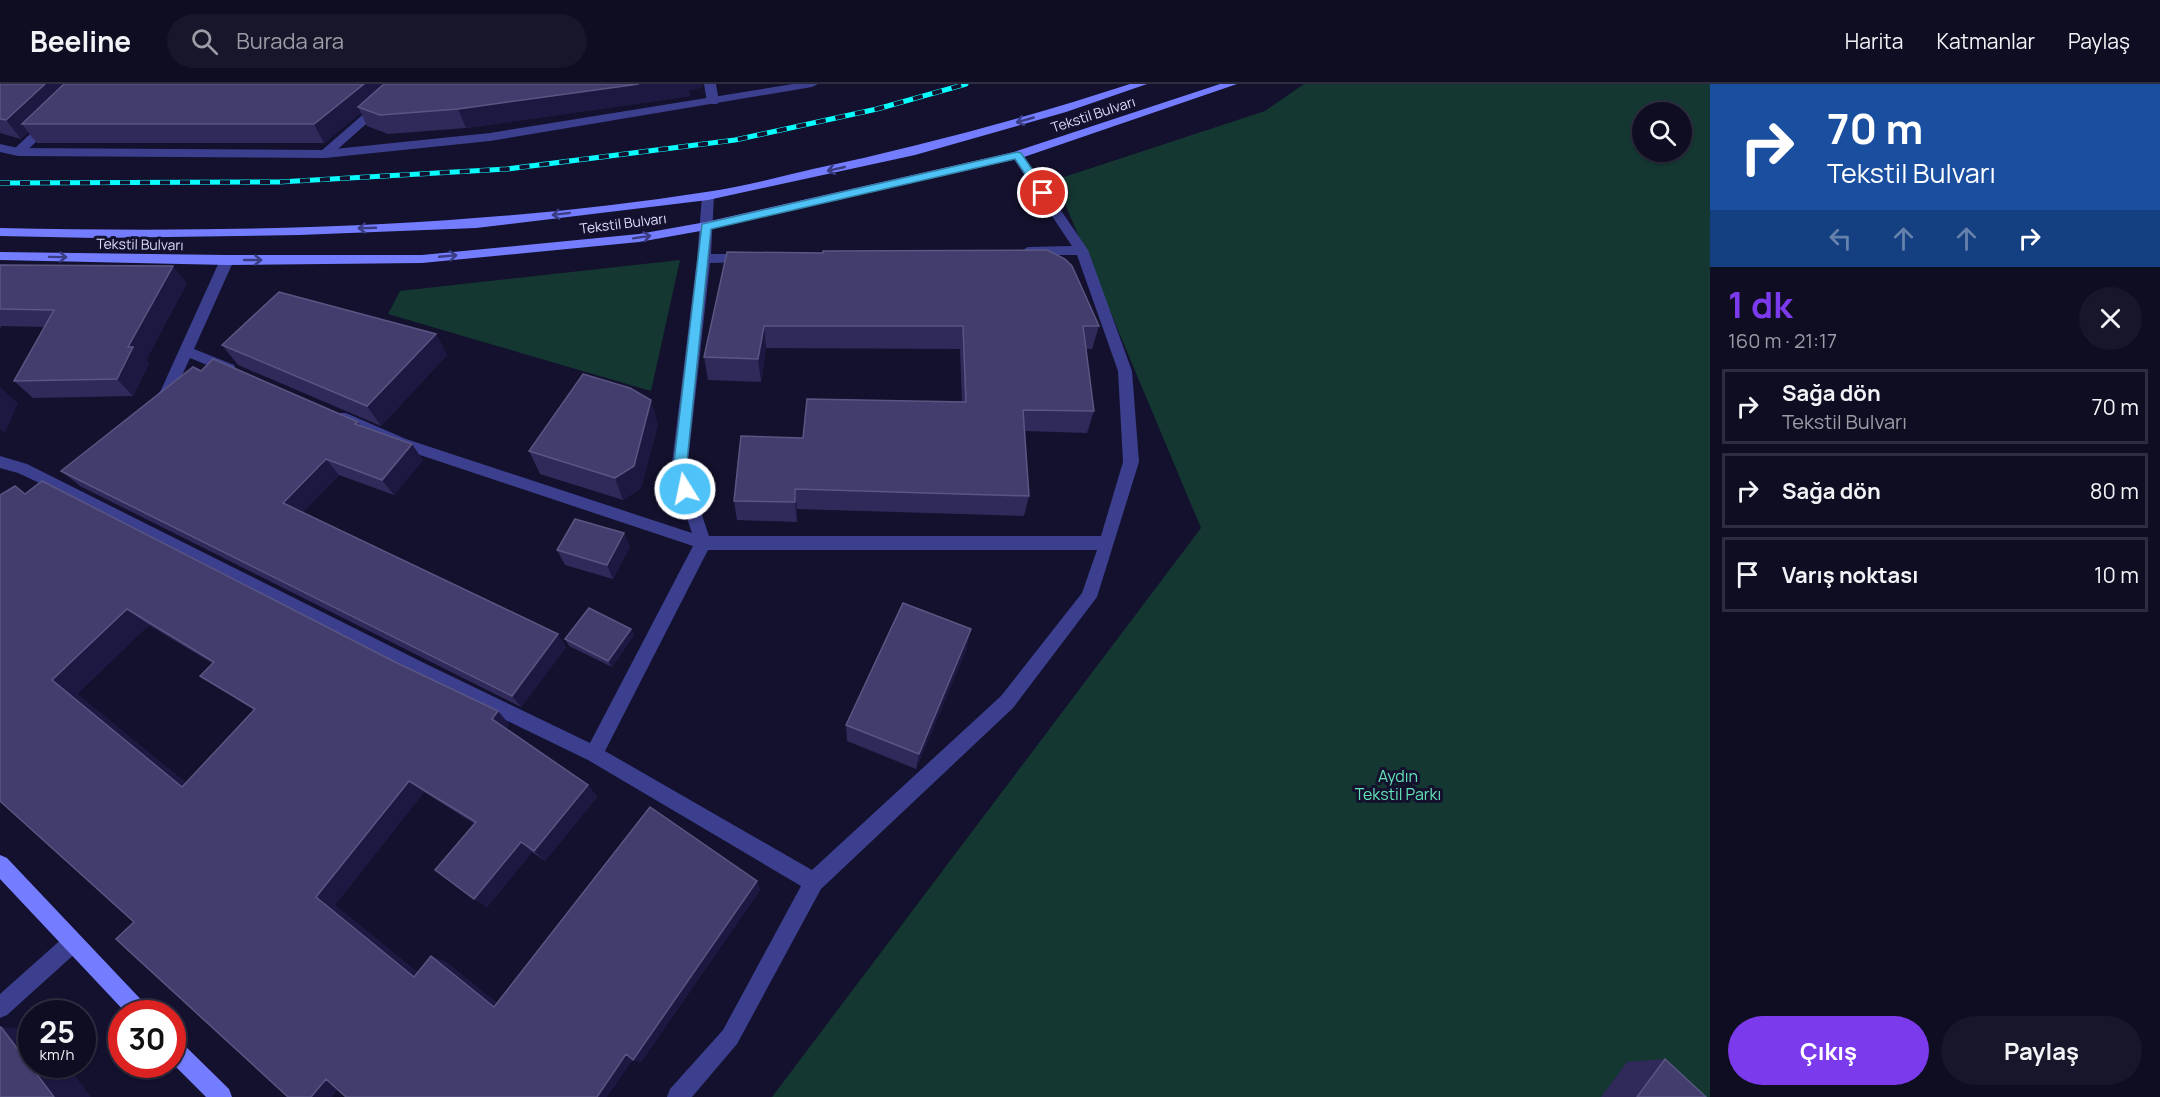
<!DOCTYPE html>
<html lang="tr">
<head>
<meta charset="utf-8">
<style>
	body { margin:0; font-family:Manrope,sans-serif; background:#17162a; color:#f1f3f6; height:100vh; display:flex; flex-direction:column; font-size:22px; white-space:nowrap }
	* { box-sizing:border-box; margin:0 }
	p { font-size:20px; color:#9b9ca5 }
	.icon { flex:none; width:33px; height:33px; fill:none; stroke:currentColor; stroke-width:2; stroke-linecap:round; stroke-linejoin:round }
	.map { position:relative; flex:1; overflow:hidden }
	.details { display:flex; flex-direction:column; background:#0e0d22; width:450px }
	.details>* { flex:none }
	.banner { background:#1a4fa0; color:#fff; overflow:hidden }
	.buttons { position:absolute; left:1632px; top:18px; display:grid; gap:12px }
	.buttons a { display:grid; place-items:center; width:60px; height:60px; border-radius:50%; background:#0e0d22; box-shadow:0 2px 4px #0004,0 0 0 2px #2e2d40; font-size:30px }
	.speed { position:absolute; left:18px; top:916px; display:flex; gap:12px; font-size:30px; font-weight:700; text-align:center }
	.speed>* { display:grid; place-content:center; width:78px; height:78px; border-radius:50%; background:#0e0d22; box-shadow:0 2px 4px #0004,0 0 0 2px #2e2d40; line-height:1 }
	.speed small { font-size:15px; font-weight:400 }
	.speed .limit { border:9px solid #d22; background:#fff; color:#111 }
	.pin { position:absolute; display:grid; place-items:center; width:51px; height:51px; color:#fff; margin:-26px; border:3px solid #fff; border-radius:50%; box-shadow:0 2px 6px #0007 }
	.me { position:absolute; width:66px; margin:-33px; rotate:350deg; stroke-linejoin:round; filter:drop-shadow(0 0 4px #0008) }
	.turn { display:flex; align-items:center; gap:21px; height:126px; padding:0 18px; font-size:27px }
	.turn .icon { width:78px; height:78px; stroke-width:2.5 }
	.turn b { display:block; font-size:42px; line-height:51px }
	.lanes { display:flex; align-items:center; height:57px; padding:0 18px; background:#0003; justify-content:center; gap:30px; direction:ltr }
	.lanes .off { opacity:.35 }
	.round { display:grid; place-items:center; flex:none; width:63px; height:63px; border-radius:32px; background:#17162a }
	.summary { display:flex; align-items:center; justify-content:space-between; height:102px; padding:0 18px }
	h1 { font-size:36px; font-weight:700; line-height:45px; color:#7c3aed }
	.button { display:flex; gap:12px; margin-top:auto; padding:12px 18px }
	.button a { flex:1; height:69px; border-radius:36px; background:#7c3aed; color:#fff; font-size:24px; font-weight:700; line-height:69px; text-align:center }
	.button a+a { background:#17162a; color:#f1f3f6 }
	ul { padding:0; list-style:none }
	li { display:flex; align-items:center; gap:18px; height:75px; margin:0 12px 9px; padding:0 6px; border:3px solid #2e2d40; border-radius:0px }
	li div { flex:1 }
	li b { display:block; font-size:22px }
	li em { font-style:normal }
	header { display:flex; align-items:center; gap:36px; box-sizing:border-box; height:84px; padding:0 30px; background:#0e0d22; border-bottom:2px solid #2e2d40 }
	header strong { font-size:28px }
	nav { display:flex; gap:33px; margin-inline-start:auto; font-size:21px }
	.search { width:420px; height:54px; background:#17162a; display:flex; align-items:center; gap:15px; box-sizing:border-box; padding:0 21px; border-radius:33px; color:#9b9ca5; font-size:22px }
	main { display:flex; flex:1; min-height:0 }
	.map>svg:first-child { display:block }
	.green { fill:#143732; fill-rule:evenodd }
	.lines { fill:none; stroke-linecap:round; stroke-linejoin:round }
	.minor { fill:#3b3f8d; fill-rule:evenodd }
	.tertiary { fill:#3b3f8d; fill-rule:evenodd }
	.secondary { fill:#747dff; fill-rule:evenodd }
	.rail-casing { stroke:#09fdff; stroke-width:5 }
	.rail { stroke:#13112d; stroke-width:4; stroke-dasharray:10; stroke-linecap:butt }
	.wall { fill:#2f2a5a; fill-rule:evenodd }
	.shaded-wall { fill:#1c1841 }
	.building { fill:#423d6c; stroke:#5a5683; stroke-width:1.5; fill-rule:evenodd }
	.oneway { stroke:#3a3c81 }
	.route { fill:#4fc3f7; stroke:#337fa1; stroke-width:1.5 }
	.labels { text-anchor:middle; dominant-baseline:central; stroke-width:6; stroke-linejoin:round; paint-order:stroke }
	.far-street-label { font-size:14px; fill:#ddf; stroke:#13112d }
	.park-label { font-size:16px; fill:#63e4b8; stroke:#13112d }
</style>
</head>
<body>
<header>
<strong>Beeline</strong>
<div class="search"><svg class="icon" aria-label="search" viewBox="0 0 24 24"><circle cx="10" cy="10" r="6"/><path d="M15 15l6 6"/></svg>Burada ara</div>
<nav><a>Harita</a><a>Katmanlar</a><a>Paylaş</a></nav>
</header>
<main>
<div class="map">
<svg width="1710" height="1013" viewBox="0 0 1710 1013">
	<rect width="100%" height="100%" fill="#13112d"/>
	<path class="green" d="M1304 0H1710V1013H772L1201 444 1055 96 1265 27ZM1642 28H1682V68H1642Z
		M680 176 651 307 388 230 400 207Z"/>
	<g class="lines">
		<path class="minor" d="M398 0H411L329 73H321V67Z
			M704 0H716L719 18 717 20H709L707 18Z
			M49 35 53 36V42L22 71H14V65L45 36Z
			M1017 67 1021 68 1088 166 1132 287 1139 378 1097 513 1013 624 821 805 737 960 692 1013H667L670 1005 723 946 801 802 588 676 410 590 48 403 18 389 0 384V372L27 380 422 578 590 659 693 462 396 363 336 337 334 333 336 329H346L406 355 692 449 671 387 697 175 702 112 708 108 714 112 711 170H748L755 174 748 178 710 179 687 387 709 452H1101L1123 378 1118 287 1077 171H1028L1021 167 1028 163 1072 162 1011 71ZM708 466H1097L1082 509 1001 612 812 786 605 667Z
			M227 171 234 176 194 265 234 281 236 285 229 290 190 274 172 313 164 321H154L152 317 161 306 220 176Z
			M72 849 79 852 82 859 79 866 7 931 0 934V910L65 852Z"/>
		<path class="tertiary" d="M793 0H818L812 3 490 57 325 74 18 72 0 68V60L18 64 325 66 490 49Z"/>
		<path class="secondary" d="M1130 0H1147L1066 28 915 71 708 116 476 144 299 151 97 154 0 152V144C236 149 473 144 706 108 742 103 778 93 813 85 920 62 1026 34 1130 0Z
			M1220 0H1237L1021 74 706 146 639 158 422 179 227 181 0 176V168L227 171H422L639 150 706 138 1014 68Z
			M0 771 7 774 148 923 151 930H127L0 795Z
			M172 953 179 956 229 1005 232 1013H206L172 979Z"/>
		<g class="rail-casing">
			<path id="rail" d="M0 99 279 98 507 85 735 56 877 25 966 0"/>
		</g>
		<use href="#rail" class="rail"/>
	</g>
	<path class="wall" d="M0 0 702 3 689 7 690 12 466 44 388 50 367 42 361 29 324 59H37L28 48 21 55 0 49Z
		M727 168 1099 242 1092 265H1086L1094 327 1087 349 1025 347 1029 412 1024 432 797 425V438L737 436 734 417 803 354 962 318 960 265 766 264 761 298 708 296 704 273Z
		M0 181 187 199 146 276 149 280 133 312 33 314 14 297 45 243 2 242 0 244Z
		M436 250 447 271 381 342 238 281 222 261Z
		M358 338 361 342 423 376 394 411 339 391 303 428 566 563 521 623 80 402 61 387Z
		M658 340 641 404 623 416 540 390 529 367Z
		M25 410 509 640 506 645 588 701 597 713 545 777 532 768 487 823 474 815 475 740 424 708 335 821 418 889 431 872 446 878 497 919 757 797 760 806 641 978 633 976 338 1006 134 838ZM149 541 212 579 200 592 254 626 186 699 77 610Z
		M624 449 630 463 613 495 565 481 557 466Z
		M631 545 634 551 612 583 569 562 565 555Z
		M967 564 916 685 847 657 846 641Z
		M1665 975 1706 1013H1601L1627 978Z"/>
	<path class="shaded-wall" d="M45 0H79L22 40 28 48 21 55 6 36Z
		M364 0H395L358 23 361 29 324 59 314 40Z
		M639 0H703L702 3 689 7 690 12 466 44 458 25Z
		M173 182 187 199 146 276 149 280 133 312 117 295 128 263Z
		M764 242 766 264 761 298 758 275Z
		M436 250 447 271 381 342 367 322Z
		M0 303 18 319 5 349 0 345Z
		M651 316 658 340 641 404 623 416 615 394Z
		M412 360 423 376 394 411 382 396Z
		M326 375 339 391 297 434 283 419Z
		M795 405 797 425V438L795 418Z
		M624 449 630 463 613 495 607 481Z
		M127 525 149 541 77 610 204 714 182 703 52 596Z
		M631 545 634 551 612 583 608 577Z
		M971 545 967 564 916 685 919 670Z
		M558 550 566 563 521 623 512 612Z
		M498 627 509 640 504 648 492 635Z
		M409 697 424 708 335 821 430 899 414 893 316 813Z
		M588 701 597 713 545 777 534 767Z
		M521 758 532 768 487 823 474 815Z
		M757 797 760 806 641 978 633 976Z
		M431 872 446 878 507 927 494 923Z
		M1 943 32 946V981H67L91 1013H54Z
		M626 970 635 973 607 1013H597Z
		M326 995 346 996 332 1013H311Z"/>
	<path class="building" d="M0 0H45L6 36 0 35Z
		M64 0H364L314 40H22Z
		M384 0H639L458 25 380 31 358 23Z
		M1047 166 1065 175 1072 182 1099 242H1083L1094 327 1023 326 1029 412 795 405V418L734 417 741 352 803 354 807 315 966 318 963 242H764L758 275 704 273 727 168 823 169V167Z
		M0 181 173 182 128 263H133L117 295 14 297 54 226 0 225Z
		M279 208 436 250 367 322 222 261Z
		M213 275 358 338 355 340 412 360 382 396 326 375 283 419 558 550 512 612 61 387 193 283 201 287Z
		M583 290 630 304 651 316 634 382 615 394 529 367Z
		M42 397 395 578 498 627 492 635 588 701 534 767 521 758 474 815 435 786 476 738 409 697 316 813 414 893 431 872 494 923 650 723 757 797 633 976 626 970 597 1013H346L326 995 311 1013H288L116 855 134 838 0 717V411L15 402 25 410ZM127 525 214 578 200 592 255 625 182 703 52 596Z
		M575 435 624 449 607 481 557 466Z
		M903 519 971 545 919 670 846 641Z
		M589 524 631 545 608 577 565 555Z
		M0 943H1L54 1013H0Z
		M1665 975 1706 1013H1637Z"/>
	<defs><path id="oneway-shaft" d="M-6 0H5M1.5-3L5.5 0L1.5 3" fill="none" stroke-width="1.6" stroke-linecap="round" stroke-linejoin="round" transform="scale(1.5)"/></defs>
	<g class="oneway">
		<use href="#oneway-shaft" transform="translate(1025 36) rotate(164)"/>
		<use href="#oneway-shaft" transform="translate(836 85) rotate(167)"/>
		<use href="#oneway-shaft" transform="translate(561 130) rotate(173)"/>
		<use href="#oneway-shaft" transform="translate(367 144) rotate(178)"/>
		<use href="#oneway-shaft" transform="translate(642 153) rotate(-9)"/>
		<use href="#oneway-shaft" transform="translate(448 172) rotate(-5)"/>
		<use href="#oneway-shaft" transform="translate(58 173) rotate(1)"/>
		<use href="#oneway-shaft" transform="translate(253 176)"/>
	</g>
	<path class="route" d="M1017 68 1021 69 1047 107V112H1040L1015 75 711 145 686 387 691 405 690 408H681L673 387 702 140Z"/>
	<g class="labels">
		<g class="far-street-label">
			<text transform="translate(1093 30) rotate(-18)">Tekstil Bulvarı</text>
			<text transform="translate(623 139) rotate(-7)">Tekstil Bulvarı</text>
			<text transform="translate(140 160) rotate(1)">Tekstil Bulvarı</text>
		</g>
		<g class="park-label">
			<text x="1398" y="692">Aydın<tspan x="1398" dy="18">Tekstil Parkı</tspan></text>
		</g>
	</g>
</svg>
<div class="buttons">
<a><svg class="icon" aria-label="search" viewBox="0 0 24 24"><circle cx="10" cy="10" r="6"/><path d="M15 15l6 6"/></svg></a>
</div>
<div class="speed"><div>25<small>km/h</small></div><div class="limit">30</div></div>
<div class="pin" style="left:1043px;top:109px;background:#d93025"><svg class="icon" aria-label="arrive" viewBox="0 0 24 24"><path d="M6 21V4h12l-3 4 3 4H6"/></svg></div>
<svg class="me" style="left:685px;top:405px" viewBox="-20 -20 40 40"><circle r="17" fill="#4fc3f7" stroke="#fff" stroke-width="3"/><path d="M0-11L8 9 0 5-8 9z" fill="#fff"/></svg>
</div>
<section class="details">
<div class="banner">
<div class="turn"><svg class="icon" aria-label="right" viewBox="0 0 24 24"><path d="M7 20v-9h11M14 6l5 5-5 5"/></svg><div><b>70 m</b>Tekstil Bulvarı</div></div>
<div class="lanes"><svg class="icon off" aria-label="left" viewBox="0 0 24 24"><path d="M17 20v-9H6M10 6l-5 5 5 5"/></svg><svg class="icon off" aria-label="ahead" viewBox="0 0 24 24"><path d="M12 20V5M6 11l6-6 6 6"/></svg><svg class="icon off" aria-label="ahead" viewBox="0 0 24 24"><path d="M12 20V5M6 11l6-6 6 6"/></svg><svg class="icon" aria-label="right" viewBox="0 0 24 24"><path d="M7 20v-9h11M14 6l5 5-5 5"/></svg></div>
</div>
<div class="summary"><div><h1>1 dk</h1><p>160 m · 21:17</p></div><a class="round"><svg class="icon" aria-label="close" viewBox="0 0 24 24"><path d="M6 6l12 12M18 6L6 18"/></svg></a></div>
<ul>
<li><svg class="icon" aria-label="right" viewBox="0 0 24 24"><path d="M7 20v-9h11M14 6l5 5-5 5"/></svg><div><b>Sağa dön</b><p>Tekstil Bulvarı</p></div><em>70 m</em></li>
<li><svg class="icon" aria-label="right" viewBox="0 0 24 24"><path d="M7 20v-9h11M14 6l5 5-5 5"/></svg><div><b>Sağa dön</b></div><em>80 m</em></li>
<li><svg class="icon" aria-label="arrive" viewBox="0 0 24 24"><path d="M6 21V4h12l-3 4 3 4H6"/></svg><div><b>Varış noktası</b></div><em>10 m</em></li>
</ul>
<div class="button"><a>Çıkış</a><a>Paylaş</a></div>
</section>
</main>
</body>
</html>
